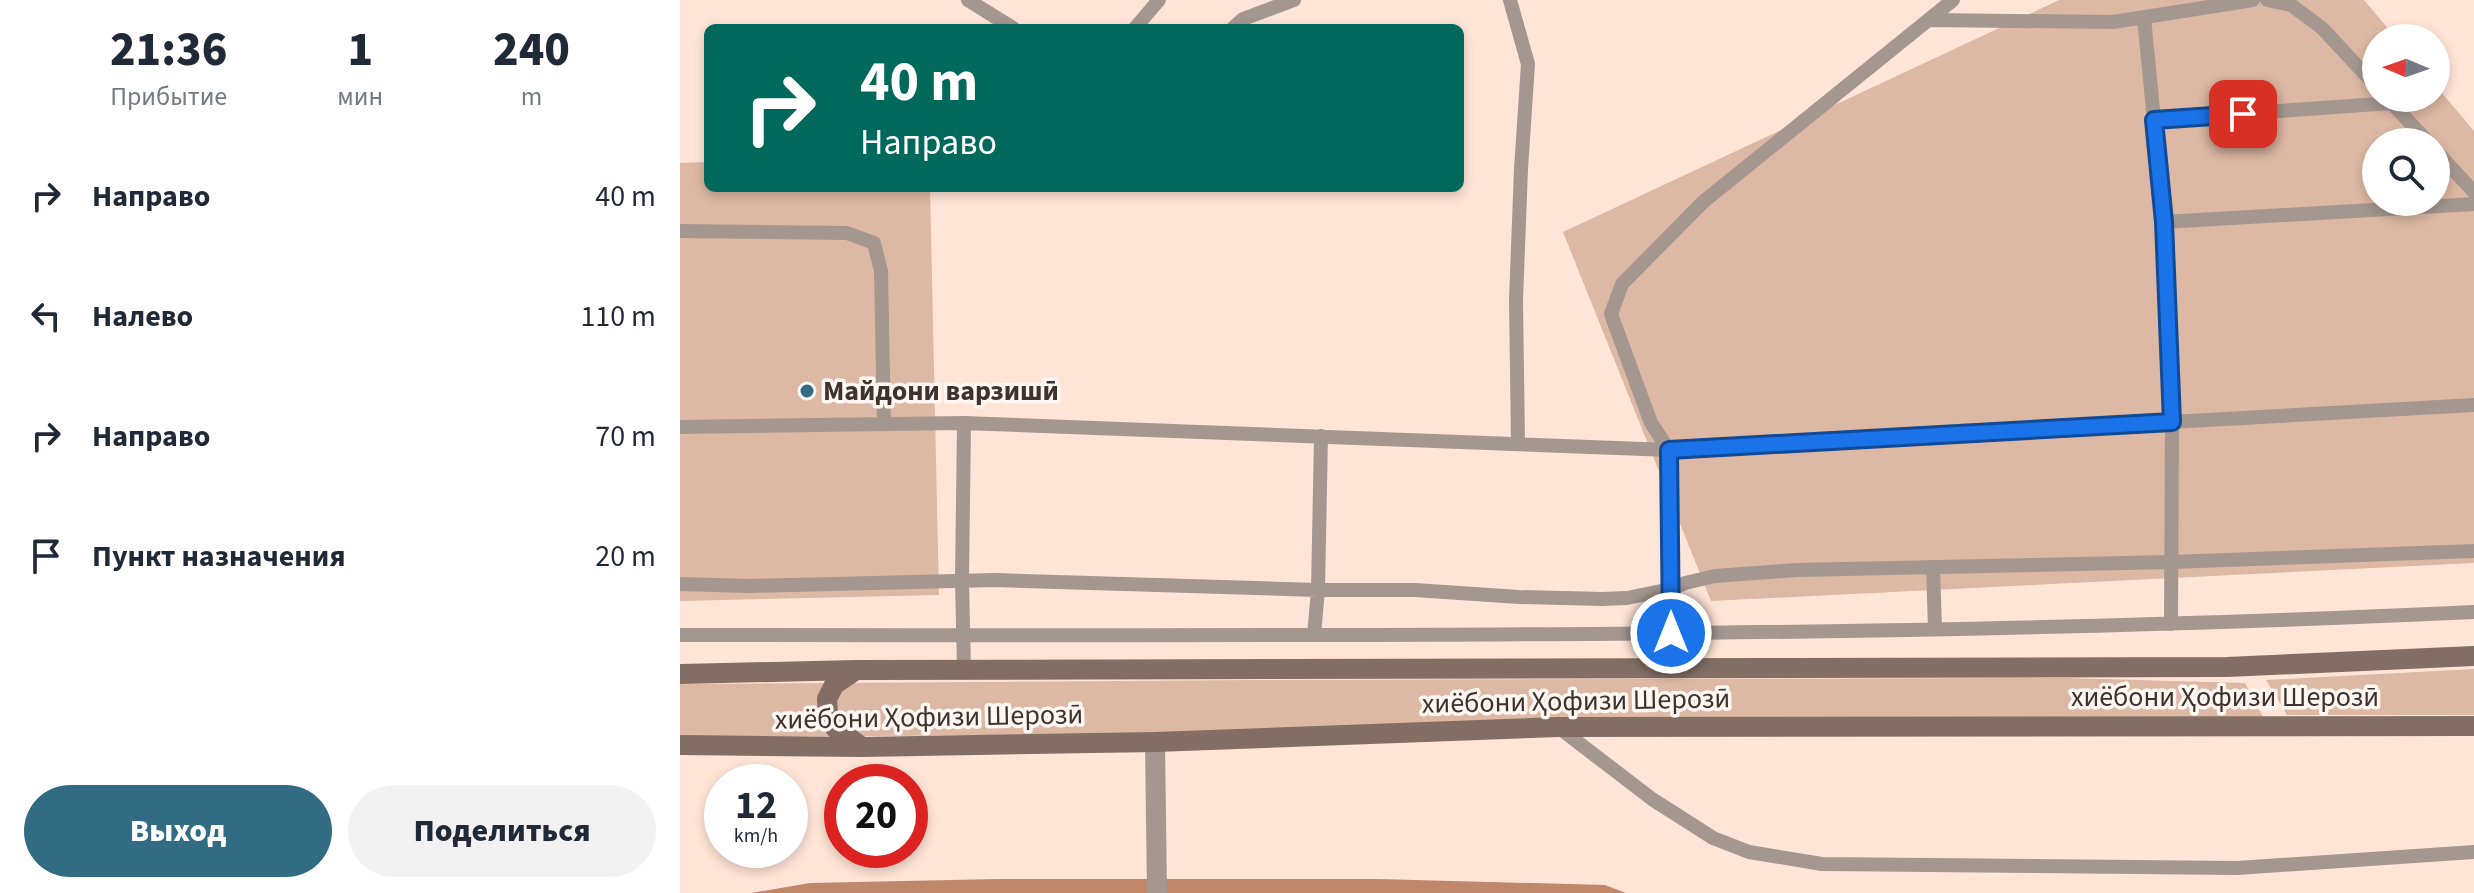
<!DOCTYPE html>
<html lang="ru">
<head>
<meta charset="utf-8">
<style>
	body { margin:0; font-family:"Source Sans 3",sans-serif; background:#f2f2f3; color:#1f2937; height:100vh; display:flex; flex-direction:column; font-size:30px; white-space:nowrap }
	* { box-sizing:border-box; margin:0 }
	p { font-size:26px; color:#747a83 }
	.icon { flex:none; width:44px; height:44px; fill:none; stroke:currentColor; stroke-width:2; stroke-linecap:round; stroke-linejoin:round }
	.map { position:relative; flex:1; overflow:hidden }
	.details { display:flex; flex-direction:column; background:#fff; width:680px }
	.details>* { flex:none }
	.hud { position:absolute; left:24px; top:24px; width:760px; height:168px; border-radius:12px; box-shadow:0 4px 12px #0003; background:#00695c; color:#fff; overflow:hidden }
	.needle { width:52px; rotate:272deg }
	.fabs { position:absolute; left:1682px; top:24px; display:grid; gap:16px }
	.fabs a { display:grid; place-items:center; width:88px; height:88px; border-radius:50%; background:#fff; box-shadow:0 4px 12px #0003; font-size:40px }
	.speed { position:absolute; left:24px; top:764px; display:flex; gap:16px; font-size:40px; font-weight:700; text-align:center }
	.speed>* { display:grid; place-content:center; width:104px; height:104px; border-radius:50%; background:#fff; box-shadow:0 4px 12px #0003; line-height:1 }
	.speed small { font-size:20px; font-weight:400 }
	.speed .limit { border:12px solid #d22; background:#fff; color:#111 }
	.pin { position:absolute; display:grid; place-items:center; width:68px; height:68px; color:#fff; margin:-34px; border-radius:16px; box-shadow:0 4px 12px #0006 }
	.me { position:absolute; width:88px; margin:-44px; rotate:0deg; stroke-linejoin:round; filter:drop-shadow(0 0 6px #0008) }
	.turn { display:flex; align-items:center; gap:28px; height:168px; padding:0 24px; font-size:36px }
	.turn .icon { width:104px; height:104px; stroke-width:2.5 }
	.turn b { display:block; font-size:56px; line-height:68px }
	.eta { display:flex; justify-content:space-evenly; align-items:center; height:136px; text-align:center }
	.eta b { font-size:48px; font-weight:800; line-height:56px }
	.button { display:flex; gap:16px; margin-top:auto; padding:16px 24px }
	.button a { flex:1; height:92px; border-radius:48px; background:#326b84; color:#fff; font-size:32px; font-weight:800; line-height:92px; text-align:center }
	.button a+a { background:#f2f2f3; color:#1f2937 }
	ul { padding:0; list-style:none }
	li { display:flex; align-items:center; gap:24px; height:120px; padding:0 24px }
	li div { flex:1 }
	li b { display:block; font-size:30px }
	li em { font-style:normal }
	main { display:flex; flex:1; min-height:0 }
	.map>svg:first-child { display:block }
	.green { fill:#ddb8a4; fill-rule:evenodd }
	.water { fill:#c08868 }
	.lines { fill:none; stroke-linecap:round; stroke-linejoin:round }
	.service { stroke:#a49790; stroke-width:14 }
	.minor { stroke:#a49790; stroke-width:20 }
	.secondary { stroke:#826e64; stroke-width:20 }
	.route-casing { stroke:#114b97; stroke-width:20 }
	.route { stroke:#1a73e8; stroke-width:14 }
	.poi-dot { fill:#326b84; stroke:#fdf7f3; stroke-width:3 }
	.labels { text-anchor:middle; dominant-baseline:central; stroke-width:7; stroke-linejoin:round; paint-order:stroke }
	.poi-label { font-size:28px; font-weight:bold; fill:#3f322c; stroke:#fdf7f3; text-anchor:start }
	.street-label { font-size:28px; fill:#3f322c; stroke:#fdf7f3 }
</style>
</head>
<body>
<main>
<section class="details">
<div class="eta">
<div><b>21:36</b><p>Прибытие</p></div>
<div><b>1</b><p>мин</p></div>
<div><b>240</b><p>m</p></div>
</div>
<ul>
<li><svg class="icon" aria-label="right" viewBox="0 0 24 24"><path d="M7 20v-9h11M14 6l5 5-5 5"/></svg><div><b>Направо</b></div><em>40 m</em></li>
<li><svg class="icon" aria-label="left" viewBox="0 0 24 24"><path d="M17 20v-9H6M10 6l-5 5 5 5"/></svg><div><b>Налево</b></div><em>110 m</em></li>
<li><svg class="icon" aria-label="right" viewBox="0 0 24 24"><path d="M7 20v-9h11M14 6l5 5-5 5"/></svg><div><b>Направо</b></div><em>70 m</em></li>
<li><svg class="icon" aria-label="arrive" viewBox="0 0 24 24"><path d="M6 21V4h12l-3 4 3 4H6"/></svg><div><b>Пункт назначения</b></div><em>20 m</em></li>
</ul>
<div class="button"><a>Выход</a><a>Поделиться</a></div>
</section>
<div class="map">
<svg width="1794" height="893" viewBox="0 0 1794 893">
	<rect width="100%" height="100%" fill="#ffe5d7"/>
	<path class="green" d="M1379 0H1684L1716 38H1696V98H1756V86L1794 131V563L1031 601 883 232ZM1696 142H1756V202H1696Z
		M28 162V188H250L259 595 0 601V163Z
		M1794 669V715H1607L1586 680Z
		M1386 678 1565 683 1583 717 369 735 0 737V684L572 680Z"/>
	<path class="water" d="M318 879H698L925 885 946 893H71L130 883Z"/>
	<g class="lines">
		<path class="service" d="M288 0 333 28
			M830 0 848 64 841 169 836 300 838 444
			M1587 0 1611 5 1642 28 1696 86
			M1464 18 1484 222
			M1249 20 1433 22 1573 0
			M455 28 479 0
			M553 28 563 19 614 0
			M1707 98 1748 142
			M1474 120 1712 103
			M1756 151 1794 192
			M0 231 167 233 194 243 201 271 204 424
			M284 423 282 580 284 670
			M0 427 284 423 989 450 1794 405
			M1253 567 1255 629
			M0 584 68 586 315 580 638 590H735L839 597 922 599 947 598 991 589 1005 583 1035 576 1117 570 1491 562 1794 551
			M1491 624 1492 422 1484 222 1794 204
			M991 633 989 450 971 423 931 314 942 284 1023 202 1273 0
			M0 635C598 635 1196 640 1794 612
			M634 635 638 590 641 436
			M878 727 972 799 1033 838 1069 852 1142 864 1557 868 1794 852"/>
		<path class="minor" d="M475 742 477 893"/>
		<path class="secondary" d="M176 670 154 685 147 699 148 716 155 728 182 747
			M0 674 176 670 1547 667 1794 656
			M0 745 182 747 475 742 878 727 1794 726"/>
	</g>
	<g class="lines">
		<g class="route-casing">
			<path id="route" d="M991 633 989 450 1492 422 1484 222 1474 120 1563 114"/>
		</g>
		<use href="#route" class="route"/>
	</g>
	<circle class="poi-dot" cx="127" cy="391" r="8"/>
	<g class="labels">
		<g class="poi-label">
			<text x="143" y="391">Майдони варзишӣ</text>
		</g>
		<g class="street-label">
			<text x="1545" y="697">хиёбони Ҳофизи Шерозӣ</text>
			<text transform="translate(896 701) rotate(-1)">хиёбони Ҳофизи Шерозӣ</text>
			<text transform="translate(249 717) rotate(-1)">хиёбони Ҳофизи Шерозӣ</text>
		</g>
	</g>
</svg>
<div class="fabs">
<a><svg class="needle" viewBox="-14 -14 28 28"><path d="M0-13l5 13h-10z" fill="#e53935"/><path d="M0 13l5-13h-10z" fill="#747a83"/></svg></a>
<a><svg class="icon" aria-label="search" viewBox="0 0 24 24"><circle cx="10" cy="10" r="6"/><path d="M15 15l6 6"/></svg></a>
</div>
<div class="speed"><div>12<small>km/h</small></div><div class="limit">20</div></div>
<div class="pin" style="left:1563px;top:114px;background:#d93025"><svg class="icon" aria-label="arrive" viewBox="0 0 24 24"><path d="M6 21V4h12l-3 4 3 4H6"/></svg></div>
<svg class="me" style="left:991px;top:633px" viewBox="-20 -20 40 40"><circle r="17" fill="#1a73e8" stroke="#fff" stroke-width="3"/><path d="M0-11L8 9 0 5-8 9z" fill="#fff"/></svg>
<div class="hud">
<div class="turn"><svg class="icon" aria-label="right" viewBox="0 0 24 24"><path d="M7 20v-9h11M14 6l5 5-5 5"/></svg><div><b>40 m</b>Направо</div></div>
</div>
</div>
</main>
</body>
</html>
